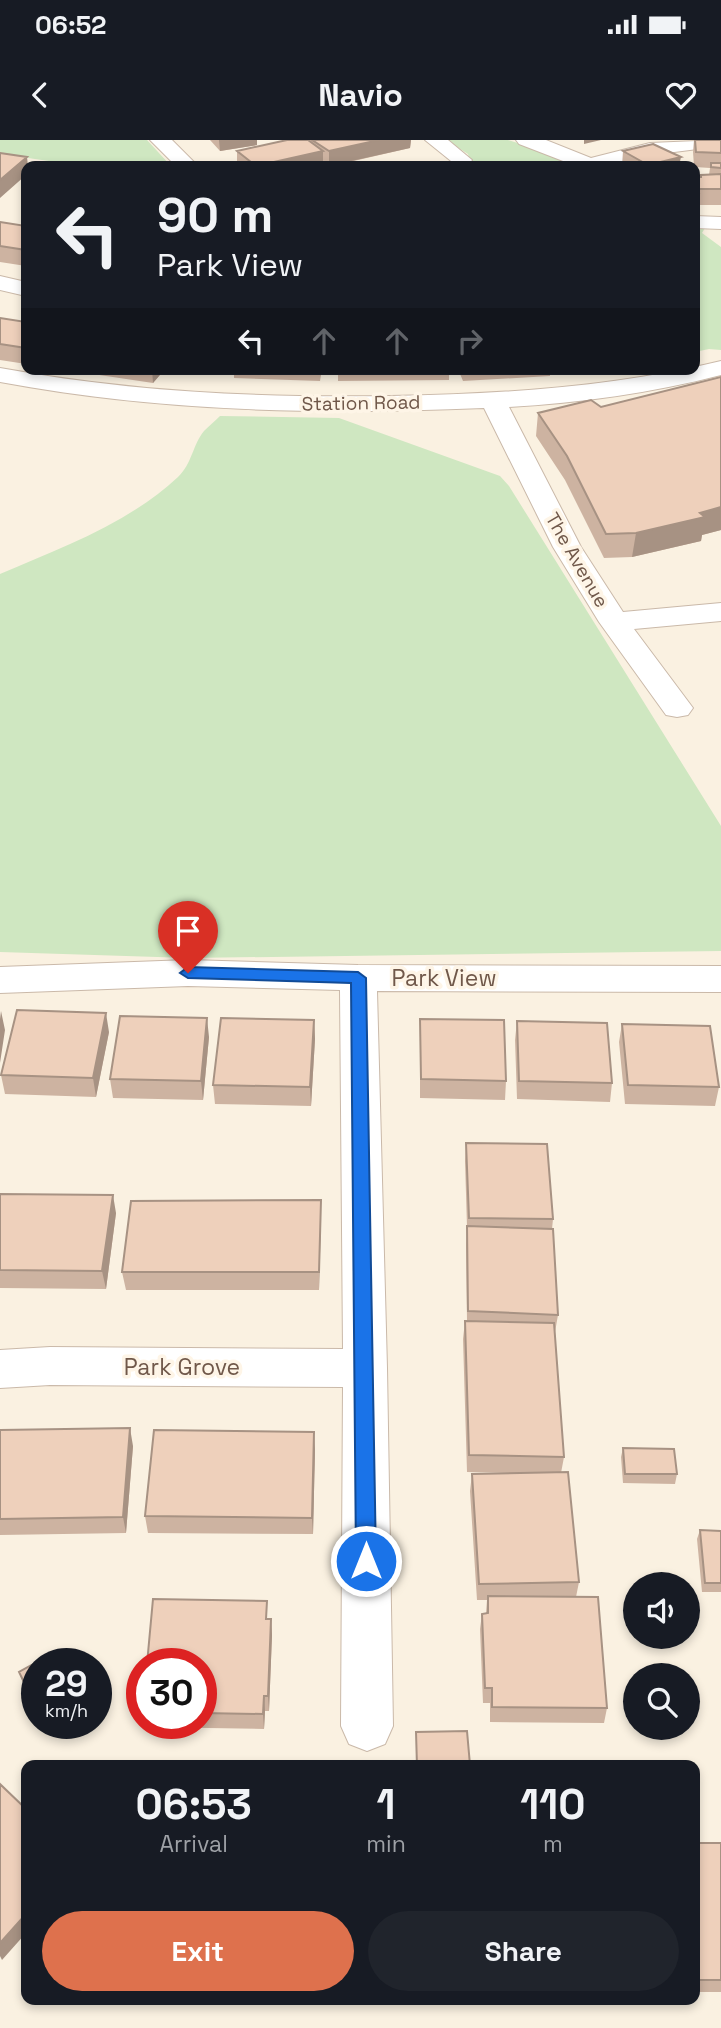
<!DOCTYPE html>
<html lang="en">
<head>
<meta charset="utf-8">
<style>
	body { margin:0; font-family:"Space Grotesk",sans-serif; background:#20242c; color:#f1f3f6; height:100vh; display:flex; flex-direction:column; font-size:26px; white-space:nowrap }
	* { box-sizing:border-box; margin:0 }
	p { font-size:23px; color:#9ea1a6 }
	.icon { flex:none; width:38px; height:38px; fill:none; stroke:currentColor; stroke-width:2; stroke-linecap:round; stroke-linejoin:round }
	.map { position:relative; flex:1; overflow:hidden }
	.panel { position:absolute; left:21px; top:1620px; width:679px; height:245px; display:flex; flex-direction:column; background:#171b24; border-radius:14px; box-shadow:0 4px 10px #0003 }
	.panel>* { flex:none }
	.top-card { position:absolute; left:21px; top:21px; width:679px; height:214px; border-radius:14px; box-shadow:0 4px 10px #0003; background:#171b24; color:#f1f3f6; overflow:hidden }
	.fabs { position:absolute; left:623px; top:1432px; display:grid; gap:14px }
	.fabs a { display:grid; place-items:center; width:77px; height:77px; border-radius:50%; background:#171b24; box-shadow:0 4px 10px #0003; font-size:35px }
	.speed { position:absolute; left:21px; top:1508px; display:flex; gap:14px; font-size:35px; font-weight:700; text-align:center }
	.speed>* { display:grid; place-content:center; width:91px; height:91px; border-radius:50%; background:#171b24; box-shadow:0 4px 10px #0003; line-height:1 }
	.speed small { font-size:18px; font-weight:400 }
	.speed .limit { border:10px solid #d22; background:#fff; color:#111 }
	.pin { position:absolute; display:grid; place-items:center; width:60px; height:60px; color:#fff; margin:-72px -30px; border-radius:50% 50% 50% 0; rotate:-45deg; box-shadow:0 0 7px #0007 }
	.pin .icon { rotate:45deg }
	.me { position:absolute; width:77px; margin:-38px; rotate:0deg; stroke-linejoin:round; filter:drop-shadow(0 0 5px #0008) }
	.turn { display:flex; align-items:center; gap:24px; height:147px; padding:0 21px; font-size:32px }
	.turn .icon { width:91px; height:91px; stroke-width:2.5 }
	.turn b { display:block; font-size:49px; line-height:60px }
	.lanes { display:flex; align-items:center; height:66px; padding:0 21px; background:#0003; justify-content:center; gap:35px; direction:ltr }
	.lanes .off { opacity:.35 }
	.eta { display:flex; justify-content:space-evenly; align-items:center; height:119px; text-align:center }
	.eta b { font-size:42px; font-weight:600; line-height:49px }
	.button { display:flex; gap:14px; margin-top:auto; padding:14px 21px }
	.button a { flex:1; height:80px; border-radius:42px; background:#de714d; color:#fff; font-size:28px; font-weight:600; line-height:80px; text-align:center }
	.button a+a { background:#20242c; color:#f1f3f6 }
	.status { display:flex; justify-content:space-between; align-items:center; height:49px; padding:0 35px; background:#171b24; direction:ltr }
	.status svg { height:19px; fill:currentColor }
	header { display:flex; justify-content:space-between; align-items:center; height:91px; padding:0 21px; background:#171b24; font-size:32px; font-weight:600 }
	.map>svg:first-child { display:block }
	.green { fill:#cfe7c1 }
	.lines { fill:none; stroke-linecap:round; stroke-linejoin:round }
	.minor-casing { stroke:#cab9a9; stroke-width:2 }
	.minor { fill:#fff; fill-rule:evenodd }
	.wall { fill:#cdb3a1 }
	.shaded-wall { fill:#a79283 }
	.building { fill:#eed0bb; stroke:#a79283; stroke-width:2 }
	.route { fill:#1a73e8; stroke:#114b97; stroke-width:2 }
	.labels { text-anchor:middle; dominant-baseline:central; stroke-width:7; stroke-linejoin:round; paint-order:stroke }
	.far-street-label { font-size:19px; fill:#70584a; stroke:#fef5e7 }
	.street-label { font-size:23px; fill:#70584a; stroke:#fef5e7 }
</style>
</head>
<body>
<div class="status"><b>06:52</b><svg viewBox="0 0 49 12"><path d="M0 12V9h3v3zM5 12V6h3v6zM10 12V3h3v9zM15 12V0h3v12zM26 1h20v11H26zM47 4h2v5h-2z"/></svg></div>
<header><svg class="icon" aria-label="back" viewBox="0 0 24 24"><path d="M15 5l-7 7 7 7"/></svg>Navio<svg class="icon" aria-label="heart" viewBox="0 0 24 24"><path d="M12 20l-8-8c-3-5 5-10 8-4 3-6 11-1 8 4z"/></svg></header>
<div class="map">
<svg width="721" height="1888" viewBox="0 0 721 1888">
	<rect width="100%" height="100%" fill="#faf1e1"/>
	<path class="green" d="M0 0H147L171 26H84L0 14Z
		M446 0H508L559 16 570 24 568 26H471L468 14Z
		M695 88H705L702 93 721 107V210L709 209 695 212Z
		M220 276 339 278 500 336 509 346 721 686V811L189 818 0 812V434C61 408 129 383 178 337 192 324 193 304 204 291 209 286 215 281 220 276Z"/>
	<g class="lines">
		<g class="minor-casing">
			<path id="minor" d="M150 0H172L198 26H176Z
				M425 0H448L472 20 468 26H448L451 21Z
				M516 0H546L591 18 650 3 721 0V6L651 15 609 26H576L519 4Z
				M695 76 721 77V89L695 88Z
				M0 136 26 142V156L0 150Z
				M721 221V235C651 253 581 263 509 267L581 407 623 472 721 463V481L634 489 693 568 688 575 677 577 666 575 599 482 553 407 484 268C322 275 160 272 0 242V228C130 252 259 258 391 256 503 254 614 247 721 221Z
				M188 820 358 825 721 826V852L377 851 387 1228 393 1586 385 1604 367 1611 349 1604 341 1586 343 1247 50 1245 0 1248V1210L50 1207 343 1209 340 850 188 846 0 853V827Z"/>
		</g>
		<use href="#minor" class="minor"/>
	</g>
	<path class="wall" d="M210 0H257V5L220 11Z
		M309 0H411L410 8 332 26H328L323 23V26H237V11L309 1Z
		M694 0H721V65H697V69H695V37H700L701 35H709L710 28 695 27 694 26 693 12Z
		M623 11 679 26H622Z
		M0 82 26 86V126L0 122Z
		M0 178 26 182V224L0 220Z
		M59 229H165L153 243Z
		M234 229H322L320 241 234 238Z
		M338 229H449V240L338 241Z
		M458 229H550V236L463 241Z
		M721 237V390L702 395 701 401 632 417 604 418 565 340 536 296 538 273 601 267Z
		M420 879 506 941 505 960 420 958Z
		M314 880 315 899 311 966 215 964 213 945Z
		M517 881 612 943 610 962 517 959 515 900Z
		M622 884 719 947 715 966 625 964 619 902Z
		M109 892 96 957 5 954 1 935Z
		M209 897 203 960 113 958 110 939Z
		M466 1003 553 1079 552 1089 558 1175 555 1192 564 1317 561 1333 579 1442 576 1457 607 1568 604 1583 490 1582V1563H483L480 1489 482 1474 486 1473 487 1460H477L470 1351 472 1334 513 1333 467 1332 463 1199 465 1181H467L466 1105 467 1087 465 1021Z
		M0 1054 116 1073 106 1149 0 1148Z
		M321 1060 319 1150H126L122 1132Z
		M0 1290 133 1306 126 1393 0 1395Z
		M623 1308 677 1334 675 1344 623 1343 621 1317Z
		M315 1309 313 1394 148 1393 145 1376Z
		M700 1390 721 1391V1452H702L697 1399Z
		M268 1479H271L272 1495 269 1571H265L264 1589 145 1587 144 1584H201V1524Z
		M37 1524V1571L22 1540 19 1532Z
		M695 1703H721V1852H695Z"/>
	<path class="shaded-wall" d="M219 0H257V5L220 11Z
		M379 0H411L410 8 329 26V11Z
		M584 0H601L584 4Z
		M323 11V26H256Z
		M27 17 28 26H26V35L0 58V40Z
		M681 17 679 26H648V25Z
		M152 229H165L153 243Z
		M568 229H609L568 235Z
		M721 367V390L702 395 701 401 632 417 636 393Z
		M1 871 5 890 0 923V879Z
		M106 873 109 892 96 957 93 938Z
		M207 878 209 897 203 960 201 941Z
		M314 880 315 899 311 966 310 947Z
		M113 1055 116 1073 106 1149 102 1131Z
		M321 1060V1079L319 1150V1132Z
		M130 1288 133 1306 126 1393 123 1377Z
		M314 1292 315 1309 313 1394 312 1378Z
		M271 1479 272 1495 269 1571 268 1556Z
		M264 1556 265 1571 264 1589 263 1574Z
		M26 1774V1793L2 1820 0 1816V1803Z"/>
	<path class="building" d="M287 0H308L323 11 256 26 237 11Z
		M312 0H379L329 11Z
		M695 0H721V13L696 12Z
		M653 4 681 17 648 25 623 11Z
		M0 13 27 17 0 40Z
		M711 23H721V28L711 27Z
		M721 34V49H698L699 53H695V37H701V35Z
		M0 82 26 86V110L0 106Z
		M0 178 26 182V208L0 204Z
		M721 237V367L700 373 705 377 636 393 606 394 567 316 538 273 591 260 601 267Z
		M17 870 106 873 93 938 1 935Z
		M120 876 207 878 201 941 110 939Z
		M221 878 314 880 310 947 213 945Z
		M420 879 504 880 506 941 421 939Z
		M517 881 607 883 612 943 519 941Z
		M622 884 710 886 719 947 628 945Z
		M466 1003 547 1004 553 1079 469 1078Z
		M0 1054 113 1055 102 1131 0 1130Z
		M321 1060 319 1132H122L131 1061Z
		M467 1086 553 1089 558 1175 468 1171Z
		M465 1181 554 1183 564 1317 469 1315Z
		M130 1288 123 1377 0 1379V1290Z
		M154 1290 314 1292 312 1378 145 1376Z
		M623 1308 674 1309 677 1334H625Z
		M568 1332 579 1442 479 1444 472 1334Z
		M700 1390 721 1391V1443H705Z
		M488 1456 598 1457 607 1568 492 1567V1548H485L482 1474 488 1473Z
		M153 1459 267 1461 266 1479H271L268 1556H264L263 1574 201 1573V1524H147Z
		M46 1517 50 1524H37V1564L35 1565 19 1532Z
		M467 1591 470 1625 417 1626 416 1592Z
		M0 1644 26 1669V1774L0 1803Z
		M695 1703H721V1840H695Z"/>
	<path class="route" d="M188 827 358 832 366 838 376 1421 373 1427 366 1430 359 1427 356 1421 351 843 188 838 180 833Z"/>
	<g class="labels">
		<g class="far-street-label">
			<text transform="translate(361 263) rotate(-1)">Station Road</text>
			<text transform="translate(577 420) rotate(60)">The Avenue</text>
		</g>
		<g class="street-label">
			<text x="444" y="838">Park View</text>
			<text x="182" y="1227">Park Grove</text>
		</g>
	</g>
</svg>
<div class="fabs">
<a><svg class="icon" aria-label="sound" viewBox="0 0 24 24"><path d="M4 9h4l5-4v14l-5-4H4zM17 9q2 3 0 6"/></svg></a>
<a><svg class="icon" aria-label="search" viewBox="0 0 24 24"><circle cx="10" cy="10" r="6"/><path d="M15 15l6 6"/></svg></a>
</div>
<div class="speed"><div>29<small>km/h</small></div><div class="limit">30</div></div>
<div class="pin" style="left:188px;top:833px;background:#d93025"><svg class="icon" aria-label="arrive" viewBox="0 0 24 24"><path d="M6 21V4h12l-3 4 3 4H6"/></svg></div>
<svg class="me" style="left:366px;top:1421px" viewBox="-20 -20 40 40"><circle r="17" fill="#1a73e8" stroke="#fff" stroke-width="3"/><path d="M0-11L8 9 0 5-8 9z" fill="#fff"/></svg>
<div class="top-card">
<div class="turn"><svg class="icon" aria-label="left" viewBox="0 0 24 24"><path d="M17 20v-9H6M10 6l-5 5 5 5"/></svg><div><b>90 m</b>Park View</div></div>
<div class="lanes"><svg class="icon" aria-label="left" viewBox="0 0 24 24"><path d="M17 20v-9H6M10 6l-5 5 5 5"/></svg><svg class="icon off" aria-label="ahead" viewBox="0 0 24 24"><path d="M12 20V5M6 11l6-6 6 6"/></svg><svg class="icon off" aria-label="ahead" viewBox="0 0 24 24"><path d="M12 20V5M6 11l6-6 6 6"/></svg><svg class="icon off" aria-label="right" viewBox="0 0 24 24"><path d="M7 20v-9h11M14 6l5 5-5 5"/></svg></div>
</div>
<section class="panel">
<div class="eta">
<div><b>06:53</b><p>Arrival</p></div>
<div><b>1</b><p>min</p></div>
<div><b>110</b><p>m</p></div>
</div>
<div class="button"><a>Exit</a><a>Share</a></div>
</section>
</div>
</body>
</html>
